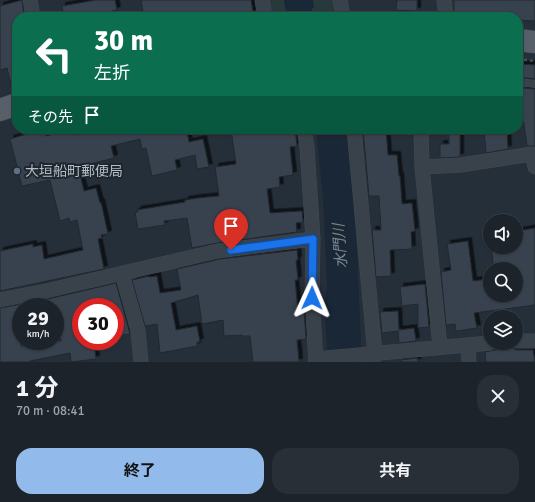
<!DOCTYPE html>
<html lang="ja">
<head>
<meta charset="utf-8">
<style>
	body { margin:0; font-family:Signika,"Noto Sans JP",sans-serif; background:#292f37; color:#f1f3f6; height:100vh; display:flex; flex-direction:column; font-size:15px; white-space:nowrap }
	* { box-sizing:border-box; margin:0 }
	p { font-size:13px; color:#a0a4a9 }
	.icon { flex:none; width:22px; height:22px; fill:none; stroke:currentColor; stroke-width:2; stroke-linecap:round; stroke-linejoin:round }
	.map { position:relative; height:362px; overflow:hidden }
	.side { display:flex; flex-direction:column; background:#1c232b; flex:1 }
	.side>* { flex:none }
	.hud { position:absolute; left:12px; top:12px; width:511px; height:122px; border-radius:16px; box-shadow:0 1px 3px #0004,0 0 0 1px #3a4047; background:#0b6e4f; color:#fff; overflow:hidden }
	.buttons { position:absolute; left:483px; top:214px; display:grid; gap:8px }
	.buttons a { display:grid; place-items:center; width:40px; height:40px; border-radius:50%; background:#1c232b; box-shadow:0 1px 3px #0004,0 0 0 1px #3a4047; font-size:20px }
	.speed { position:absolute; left:12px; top:298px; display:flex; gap:8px; font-size:20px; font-weight:700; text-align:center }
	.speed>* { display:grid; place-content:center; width:52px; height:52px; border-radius:50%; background:#1c232b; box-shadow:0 1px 3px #0004,0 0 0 1px #3a4047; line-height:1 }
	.speed small { font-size:10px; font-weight:400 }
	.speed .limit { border:6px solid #d22; background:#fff; color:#111 }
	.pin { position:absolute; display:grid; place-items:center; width:34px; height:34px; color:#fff; margin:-41px -17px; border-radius:50% 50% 50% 0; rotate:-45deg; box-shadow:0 0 4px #0007 }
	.pin .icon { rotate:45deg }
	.me { position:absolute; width:44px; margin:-22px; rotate:1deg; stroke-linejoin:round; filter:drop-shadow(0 0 3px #0008) }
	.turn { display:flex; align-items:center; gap:14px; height:84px; padding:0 16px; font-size:18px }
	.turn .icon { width:52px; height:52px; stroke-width:2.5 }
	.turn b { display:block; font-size:28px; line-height:34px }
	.then { display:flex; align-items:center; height:38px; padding:0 16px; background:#0003; gap:8px; font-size:15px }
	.round { display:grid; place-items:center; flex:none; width:42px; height:42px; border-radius:16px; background:#292f37 }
	.head { display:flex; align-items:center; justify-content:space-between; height:68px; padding:0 16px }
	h1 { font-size:24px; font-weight:700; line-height:30px }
	.primary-button { display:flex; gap:8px; margin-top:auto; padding:8px 16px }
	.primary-button a { flex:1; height:46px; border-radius:16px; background:#92bbec; color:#111; font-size:16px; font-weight:700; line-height:46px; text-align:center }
	.primary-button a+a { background:#292f37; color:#f1f3f6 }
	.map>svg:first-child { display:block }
	.green { fill:#27393a }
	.water { fill:#192736 }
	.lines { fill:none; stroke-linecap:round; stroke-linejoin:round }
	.river { stroke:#192736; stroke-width:23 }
	.building { fill:#384350; stroke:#202830; fill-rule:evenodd; filter:url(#shadow) }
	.service-casing { stroke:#424a52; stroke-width:8 }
	.minor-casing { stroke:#424a52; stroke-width:15 }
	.primary-casing { stroke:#424a52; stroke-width:23 }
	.path { stroke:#405252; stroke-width:2.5; stroke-dasharray:3 3; stroke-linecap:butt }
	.service { stroke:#39414a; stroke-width:7 }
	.minor { stroke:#39414a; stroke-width:14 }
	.primary { stroke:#576069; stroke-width:22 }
	.route-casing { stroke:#114b97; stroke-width:10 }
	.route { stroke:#1a73e8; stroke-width:7 }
	.service-dot { fill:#5c6f8a; stroke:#1e262e; stroke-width:1.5 }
	.labels { text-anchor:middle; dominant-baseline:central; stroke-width:4; stroke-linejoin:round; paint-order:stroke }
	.poi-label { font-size:14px; fill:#b4bcc5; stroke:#1e262e; text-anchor:start }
	.water-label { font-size:15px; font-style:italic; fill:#7189a0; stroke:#1e262e }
</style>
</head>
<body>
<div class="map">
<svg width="535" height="362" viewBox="0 0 535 362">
	<defs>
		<filter id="shadow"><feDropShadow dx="3.5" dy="-3.5" stdDeviation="0" flood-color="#0009"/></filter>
	</defs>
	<rect width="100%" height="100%" fill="#252f39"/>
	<path class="green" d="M268 0H332L334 9 326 17H270Z"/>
	<path class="water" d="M284 0H313L314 8 286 12Z
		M316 129H348L355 211 362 362H328L324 305 327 286 323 198Z"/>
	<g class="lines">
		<path class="river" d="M297 0 302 17"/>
	</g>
	<path class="building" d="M22 0 24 17H17V91L13 92 7 68 0 70V6Z
		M96 0H115L117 10 112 11 113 14 95 17H64L62 6Z
		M141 0H251L253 13 248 14V17H144Z
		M397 0H417V11L396 10Z
		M454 0H535V21L518 20V17H480L454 13Z
		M518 64 535 65V79L518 77Z
		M523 88 535 89V146H527L521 103H522Z
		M44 129 46 136 74 129H75L77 135 101 129H183L184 133 187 132 189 142 203 139 209 167 197 169 195 155 175 160 177 170 152 176 146 148 142 149 140 139 111 146 114 158 78 167 84 191 96 188 100 203 101 202 108 234 101 235 102 238 98 239 104 269 0 291V251L33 244V247L42 245 44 259 83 250 77 220 70 222 69 218 60 221 50 180 22 186 10 139Z
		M231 129H295L297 146 290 147 293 175 279 177 280 187 267 189 270 213 302 211 303 222 296 223 297 232 217 243 192 248 187 218 164 221 165 225 138 229 135 212H138L137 210 185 202V200L198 198 219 196 215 167 236 164Z
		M363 129H386L388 155H397L399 176H400L402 204 412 203 415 231 411 232 412 249 390 250 391 276 376 277 372 230H381L379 196H369Z
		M449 129H460V157L440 158V144H449Z
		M484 129H507L508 149 486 153Z
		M535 228V305L474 313 477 328 456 331 455 324 446 325 441 272 451 270 447 244 468 241 473 281 490 279V295H516V269H494L491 247H516V237H520L518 231Z
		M297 250 298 260H296L298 280H295L298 311 304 310 306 339 297 340 299 362H253L250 336H242V335L224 336 223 320 202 324 198 295 171 303 176 330 197 326 200 342H197V346L160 353 157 324 145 326 132 280 149 276V277L157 276 160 293 181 290 177 269 220 259Z
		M116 283 130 334 115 336V307H81V344L94 343 96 359 71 362 70 353 30 361V362H0V308L48 299ZM21 307H56L61 341H45L21 346Z
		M425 284 429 327 418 328V304L402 306 400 287Z
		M398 311 399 330 414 328 416 341 399 343 398 331 382 333 380 312Z
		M511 347 516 350H533L535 362H486L485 352Z
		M417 358 418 362H401V360Z"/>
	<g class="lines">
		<g class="service-casing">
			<path id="service" d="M518 82 535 84"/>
		</g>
		<g class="minor-casing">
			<path id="minor" d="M30 0 33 17
				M262 0 265 17
				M340 0 343 17
				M444 0 446 17
				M304 129 307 147 313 239 312 298 316 362
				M354 129 375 354 372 362
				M421 129 422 167 440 347
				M422 167 461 165 532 154 535 167
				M122 274 138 331 141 362
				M0 300 46 291 218 251 313 239
				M516 341H535
				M468 345 469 362
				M315 359 490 343"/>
		</g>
		<g class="primary-casing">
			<path id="primary" d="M518 40 535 42
				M0 110 17 104"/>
		</g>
		<path class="path" d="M298 17 330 13
			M518 59 535 61"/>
		<use href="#service" class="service"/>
		<use href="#minor" class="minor"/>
		<use href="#primary" class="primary"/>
	</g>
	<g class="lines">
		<g class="route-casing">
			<path id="route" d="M231 250 313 239 312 298"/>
		</g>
		<use href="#route" class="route"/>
	</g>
	<circle class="service-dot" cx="17" cy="171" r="4"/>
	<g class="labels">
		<g class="poi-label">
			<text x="25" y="171">大垣船町郵便局</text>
		</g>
		<g class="water-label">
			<text transform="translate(340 246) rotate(-94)">水門川</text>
		</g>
	</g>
</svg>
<div class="buttons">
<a><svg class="icon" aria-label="sound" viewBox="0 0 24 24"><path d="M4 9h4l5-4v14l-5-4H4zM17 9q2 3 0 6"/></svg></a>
<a><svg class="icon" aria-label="search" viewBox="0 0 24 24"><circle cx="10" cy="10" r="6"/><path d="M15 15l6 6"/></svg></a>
<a><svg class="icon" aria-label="layers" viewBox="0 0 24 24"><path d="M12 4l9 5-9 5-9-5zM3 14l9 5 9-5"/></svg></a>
</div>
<div class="speed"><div>29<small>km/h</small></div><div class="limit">30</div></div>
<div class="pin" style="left:231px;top:250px;background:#d93025"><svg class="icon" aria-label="arrive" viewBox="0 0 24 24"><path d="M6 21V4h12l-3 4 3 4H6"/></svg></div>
<svg class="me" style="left:312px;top:298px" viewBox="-20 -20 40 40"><path d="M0-17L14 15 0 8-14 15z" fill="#1a73e8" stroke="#fff" stroke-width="4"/></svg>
<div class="hud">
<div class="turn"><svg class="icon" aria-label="left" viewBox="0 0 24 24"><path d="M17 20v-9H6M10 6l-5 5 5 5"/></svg><div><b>30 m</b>左折</div></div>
<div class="then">その先<svg class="icon" aria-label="arrive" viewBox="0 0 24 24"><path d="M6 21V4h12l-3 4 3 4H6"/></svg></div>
</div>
</div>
<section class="side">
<div class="head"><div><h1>1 分</h1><p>70 m · 08:41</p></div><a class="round"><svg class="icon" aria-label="close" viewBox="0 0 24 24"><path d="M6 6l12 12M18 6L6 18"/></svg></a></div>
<div class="primary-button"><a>終了</a><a>共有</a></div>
</section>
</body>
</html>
